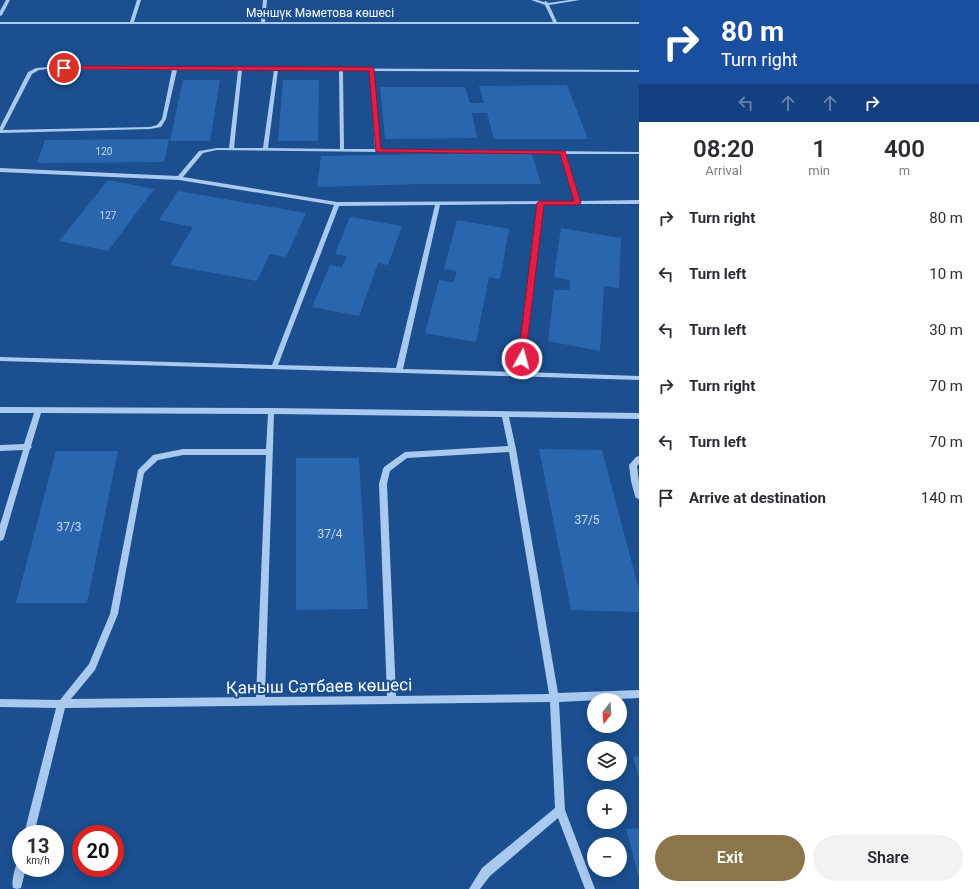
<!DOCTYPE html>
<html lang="en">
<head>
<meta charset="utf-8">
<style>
	body { margin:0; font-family:Roboto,sans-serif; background:#f2f2f3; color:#2b2b33; height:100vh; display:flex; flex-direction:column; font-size:15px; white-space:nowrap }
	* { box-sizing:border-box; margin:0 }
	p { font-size:13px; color:#7c7c81 }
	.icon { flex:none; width:22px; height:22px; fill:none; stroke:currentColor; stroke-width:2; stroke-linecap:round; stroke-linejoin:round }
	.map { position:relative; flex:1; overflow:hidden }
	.drawer { display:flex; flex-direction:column; background:#fff; width:340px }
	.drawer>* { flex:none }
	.top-card { background:#1a4fa0; color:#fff; overflow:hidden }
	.needle { width:26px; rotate:197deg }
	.controls { position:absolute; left:587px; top:693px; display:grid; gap:8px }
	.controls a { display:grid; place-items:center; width:40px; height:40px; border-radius:50%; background:#fff; box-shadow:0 2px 10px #0003; font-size:20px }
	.speed { position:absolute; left:12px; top:825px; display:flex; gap:8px; font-size:20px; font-weight:700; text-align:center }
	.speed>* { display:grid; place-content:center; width:52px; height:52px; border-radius:50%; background:#fff; box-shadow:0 2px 10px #0003; line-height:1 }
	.speed small { font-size:10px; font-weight:400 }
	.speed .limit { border:6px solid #d22; background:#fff; color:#111 }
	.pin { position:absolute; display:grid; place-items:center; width:34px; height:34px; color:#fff; margin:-17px; border:2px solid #fff; border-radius:50%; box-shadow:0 1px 4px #0007 }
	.me { position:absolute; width:44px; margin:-22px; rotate:7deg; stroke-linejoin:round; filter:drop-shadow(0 0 3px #0008) }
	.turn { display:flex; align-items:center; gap:14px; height:84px; padding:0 16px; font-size:18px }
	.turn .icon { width:52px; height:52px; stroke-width:2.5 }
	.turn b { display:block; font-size:28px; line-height:34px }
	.lanes { display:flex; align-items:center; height:38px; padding:0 16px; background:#0003; justify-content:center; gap:20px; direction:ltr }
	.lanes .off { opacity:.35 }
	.eta { display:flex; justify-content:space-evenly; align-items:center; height:68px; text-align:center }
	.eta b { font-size:24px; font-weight:600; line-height:28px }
	.action { display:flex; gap:8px; margin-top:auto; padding:8px 16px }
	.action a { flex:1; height:46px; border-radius:24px; background:#8a764a; color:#fff; font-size:16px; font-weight:600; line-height:46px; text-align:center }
	.action a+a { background:#f2f2f3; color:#2b2b33 }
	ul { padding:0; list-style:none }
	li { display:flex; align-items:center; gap:12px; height:56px; padding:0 16px }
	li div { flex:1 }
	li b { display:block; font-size:15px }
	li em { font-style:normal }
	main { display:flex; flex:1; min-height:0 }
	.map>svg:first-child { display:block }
	.building { fill:#2a66ad }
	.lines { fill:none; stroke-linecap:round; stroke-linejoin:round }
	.minor { fill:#a9c9ee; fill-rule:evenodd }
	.route { fill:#e11d48; stroke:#92132f }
	.labels { text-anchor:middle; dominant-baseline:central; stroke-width:4; stroke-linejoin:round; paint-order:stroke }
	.far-number-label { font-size:10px; fill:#cad9ea }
	.far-street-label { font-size:12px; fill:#fff; stroke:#1b4f8f }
	.number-label { font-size:12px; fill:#cad9ea }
	.near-street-label { font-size:17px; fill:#fff; stroke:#1b4f8f }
</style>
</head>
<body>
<main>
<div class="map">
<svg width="639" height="889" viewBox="0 0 639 889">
	<rect width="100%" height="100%" fill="#1b4f8f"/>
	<path class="building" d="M183 80H220L210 141H170Z
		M283 80H319L318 141H278Z
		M567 85 588 139H494L487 113H472L477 138 385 139 380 87H465L470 103H484L479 86Z
		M169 139 164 162 37 163 45 140Z
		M435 154H532L541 184H420L317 187 321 156Z
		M108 180 154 189 108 251 59 241Z
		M178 191 306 213 286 257 270 254 257 281 170 265 193 227 159 220Z
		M350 217 402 226 388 265 378 263 359 316 312 307 330 265 342 267 347 256 335 254Z
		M457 220 509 229 500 279 489 277 476 342 425 333 439 280 454 282 457 271 444 269Z
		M561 228 621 238 619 288 604 286 600 351 548 341 554 290H569L570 280 554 277Z
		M539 449 602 450 639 590V612L571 610Z
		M56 451H118L87 603H16Z
		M296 458H359L368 609 296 610Z
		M639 756V778L633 757Z
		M639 828V875H638L626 829Z"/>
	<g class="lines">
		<path class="minor" d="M6 0H10L2 15 0 16V11Z
			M137 0H141L134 22H261L263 0H267L265 22H553L545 5 531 0H537L544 2 546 1 548 3 569 0H580L549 5 557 22H639V24H0V22H130Z
			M48 67 238 68 240 67 242 68 639 70V72L374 71 380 149 639 152V154H566L580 201 639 200V204H543L524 372 639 376V380L0 361V357L272 365 334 205 179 180 0 172V168L178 176 199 151 217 148H229L238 70H177L166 119 161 127 150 129 0 133V127L28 72 36 68ZM48 69 172 70 162 119 157 125 150 127 3 130 32 74 39 70ZM242 70H274L263 148H234ZM278 70 339 71 340 149 268 148ZM343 71H370L375 149H344ZM217 150 561 154 575 201 337 202 183 177 203 153ZM537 204 518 372 403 369 440 205ZM435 205 396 368 278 365 339 206Z
			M0 407 271 408 639 413V419L509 417 516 449 558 693 639 690V698L559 702 565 810 595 889H585L558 818 490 876 480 889H469L482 868 555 808 550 702 65 708 34 834H24L56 708 0 707V699L60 700 89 664 110 614 138 470 153 455 183 449H266L268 414 41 413 31 446 32 447 30 449 4 538 3 540 0 541V525L23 450 0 451V445L24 444 34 413H0ZM274 414 502 417 508 446 405 452 384 467 383 469 379 484 387 696 265 697ZM509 452 549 694 396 696 387 484 390 471 407 458ZM183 455H266L256 697 71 699 95 670 118 614 144 473 158 460Z
			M639 456V464L637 466 639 482V499L636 498 635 496 631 481 629 465 636 457Z
			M21 861V868H26L21 888 17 889 13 888C11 881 15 869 17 862Z"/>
	</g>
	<path class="route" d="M64 66 372 67 374 69 381 149 565 151 581 203 578 205H544L525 361H519L518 359 537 203 540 201H574L560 154 376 152 369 71 62 69 61 68Z"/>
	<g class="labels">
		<g class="far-number-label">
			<text x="104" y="151">120</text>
			<text x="108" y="215">127</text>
		</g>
		<g class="far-street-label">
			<text x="320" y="13">Мәншүк Мәметова көшесі</text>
		</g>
		<g class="number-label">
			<text x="587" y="520">37/5</text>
			<text x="69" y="527">37/3</text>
			<text x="330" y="534">37/4</text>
		</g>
		<g class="near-street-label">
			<text transform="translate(319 686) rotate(-1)">Қаныш Сәтбаев көшесі</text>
		</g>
	</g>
</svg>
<div class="controls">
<a><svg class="needle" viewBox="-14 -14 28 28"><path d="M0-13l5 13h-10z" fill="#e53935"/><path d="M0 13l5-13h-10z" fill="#7c7c81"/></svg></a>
<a><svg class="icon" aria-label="layers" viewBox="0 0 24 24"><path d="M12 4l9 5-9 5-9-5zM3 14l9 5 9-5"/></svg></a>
<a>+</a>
<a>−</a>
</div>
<div class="speed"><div>13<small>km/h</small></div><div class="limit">20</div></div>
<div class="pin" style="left:64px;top:68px;background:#d93025"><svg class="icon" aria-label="arrive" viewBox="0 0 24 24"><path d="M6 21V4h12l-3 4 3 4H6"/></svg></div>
<svg class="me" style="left:522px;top:359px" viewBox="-20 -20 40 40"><circle r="17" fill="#e11d48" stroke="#fff" stroke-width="3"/><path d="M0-11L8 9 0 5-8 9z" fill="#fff"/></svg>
</div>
<section class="drawer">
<div class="top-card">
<div class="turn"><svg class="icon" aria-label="right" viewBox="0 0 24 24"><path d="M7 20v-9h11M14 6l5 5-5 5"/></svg><div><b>80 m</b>Turn right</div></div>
<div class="lanes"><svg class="icon off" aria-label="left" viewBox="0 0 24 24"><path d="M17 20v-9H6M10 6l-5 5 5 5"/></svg><svg class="icon off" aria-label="ahead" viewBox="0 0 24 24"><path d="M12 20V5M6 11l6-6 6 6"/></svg><svg class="icon off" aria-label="ahead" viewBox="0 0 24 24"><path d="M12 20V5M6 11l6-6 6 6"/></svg><svg class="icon" aria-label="right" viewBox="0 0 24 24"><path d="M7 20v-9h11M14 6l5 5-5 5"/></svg></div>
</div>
<div class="eta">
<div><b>08:20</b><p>Arrival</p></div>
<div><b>1</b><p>min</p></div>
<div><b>400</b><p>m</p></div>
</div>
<ul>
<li><svg class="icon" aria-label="right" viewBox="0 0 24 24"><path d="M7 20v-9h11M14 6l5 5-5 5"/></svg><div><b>Turn right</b></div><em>80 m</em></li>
<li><svg class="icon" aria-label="left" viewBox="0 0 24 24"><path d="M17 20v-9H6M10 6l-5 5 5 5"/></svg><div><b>Turn left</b></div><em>10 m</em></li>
<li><svg class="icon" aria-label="left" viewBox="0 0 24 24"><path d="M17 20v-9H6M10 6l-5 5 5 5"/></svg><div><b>Turn left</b></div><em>30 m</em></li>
<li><svg class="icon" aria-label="right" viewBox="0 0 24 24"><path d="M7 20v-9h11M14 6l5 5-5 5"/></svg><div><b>Turn right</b></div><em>70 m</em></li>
<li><svg class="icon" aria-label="left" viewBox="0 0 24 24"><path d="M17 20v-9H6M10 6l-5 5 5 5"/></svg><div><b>Turn left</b></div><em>70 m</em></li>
<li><svg class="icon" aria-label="arrive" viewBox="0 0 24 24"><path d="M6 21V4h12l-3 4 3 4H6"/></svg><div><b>Arrive at destination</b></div><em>140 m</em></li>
</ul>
<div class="action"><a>Exit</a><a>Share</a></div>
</section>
</main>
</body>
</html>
